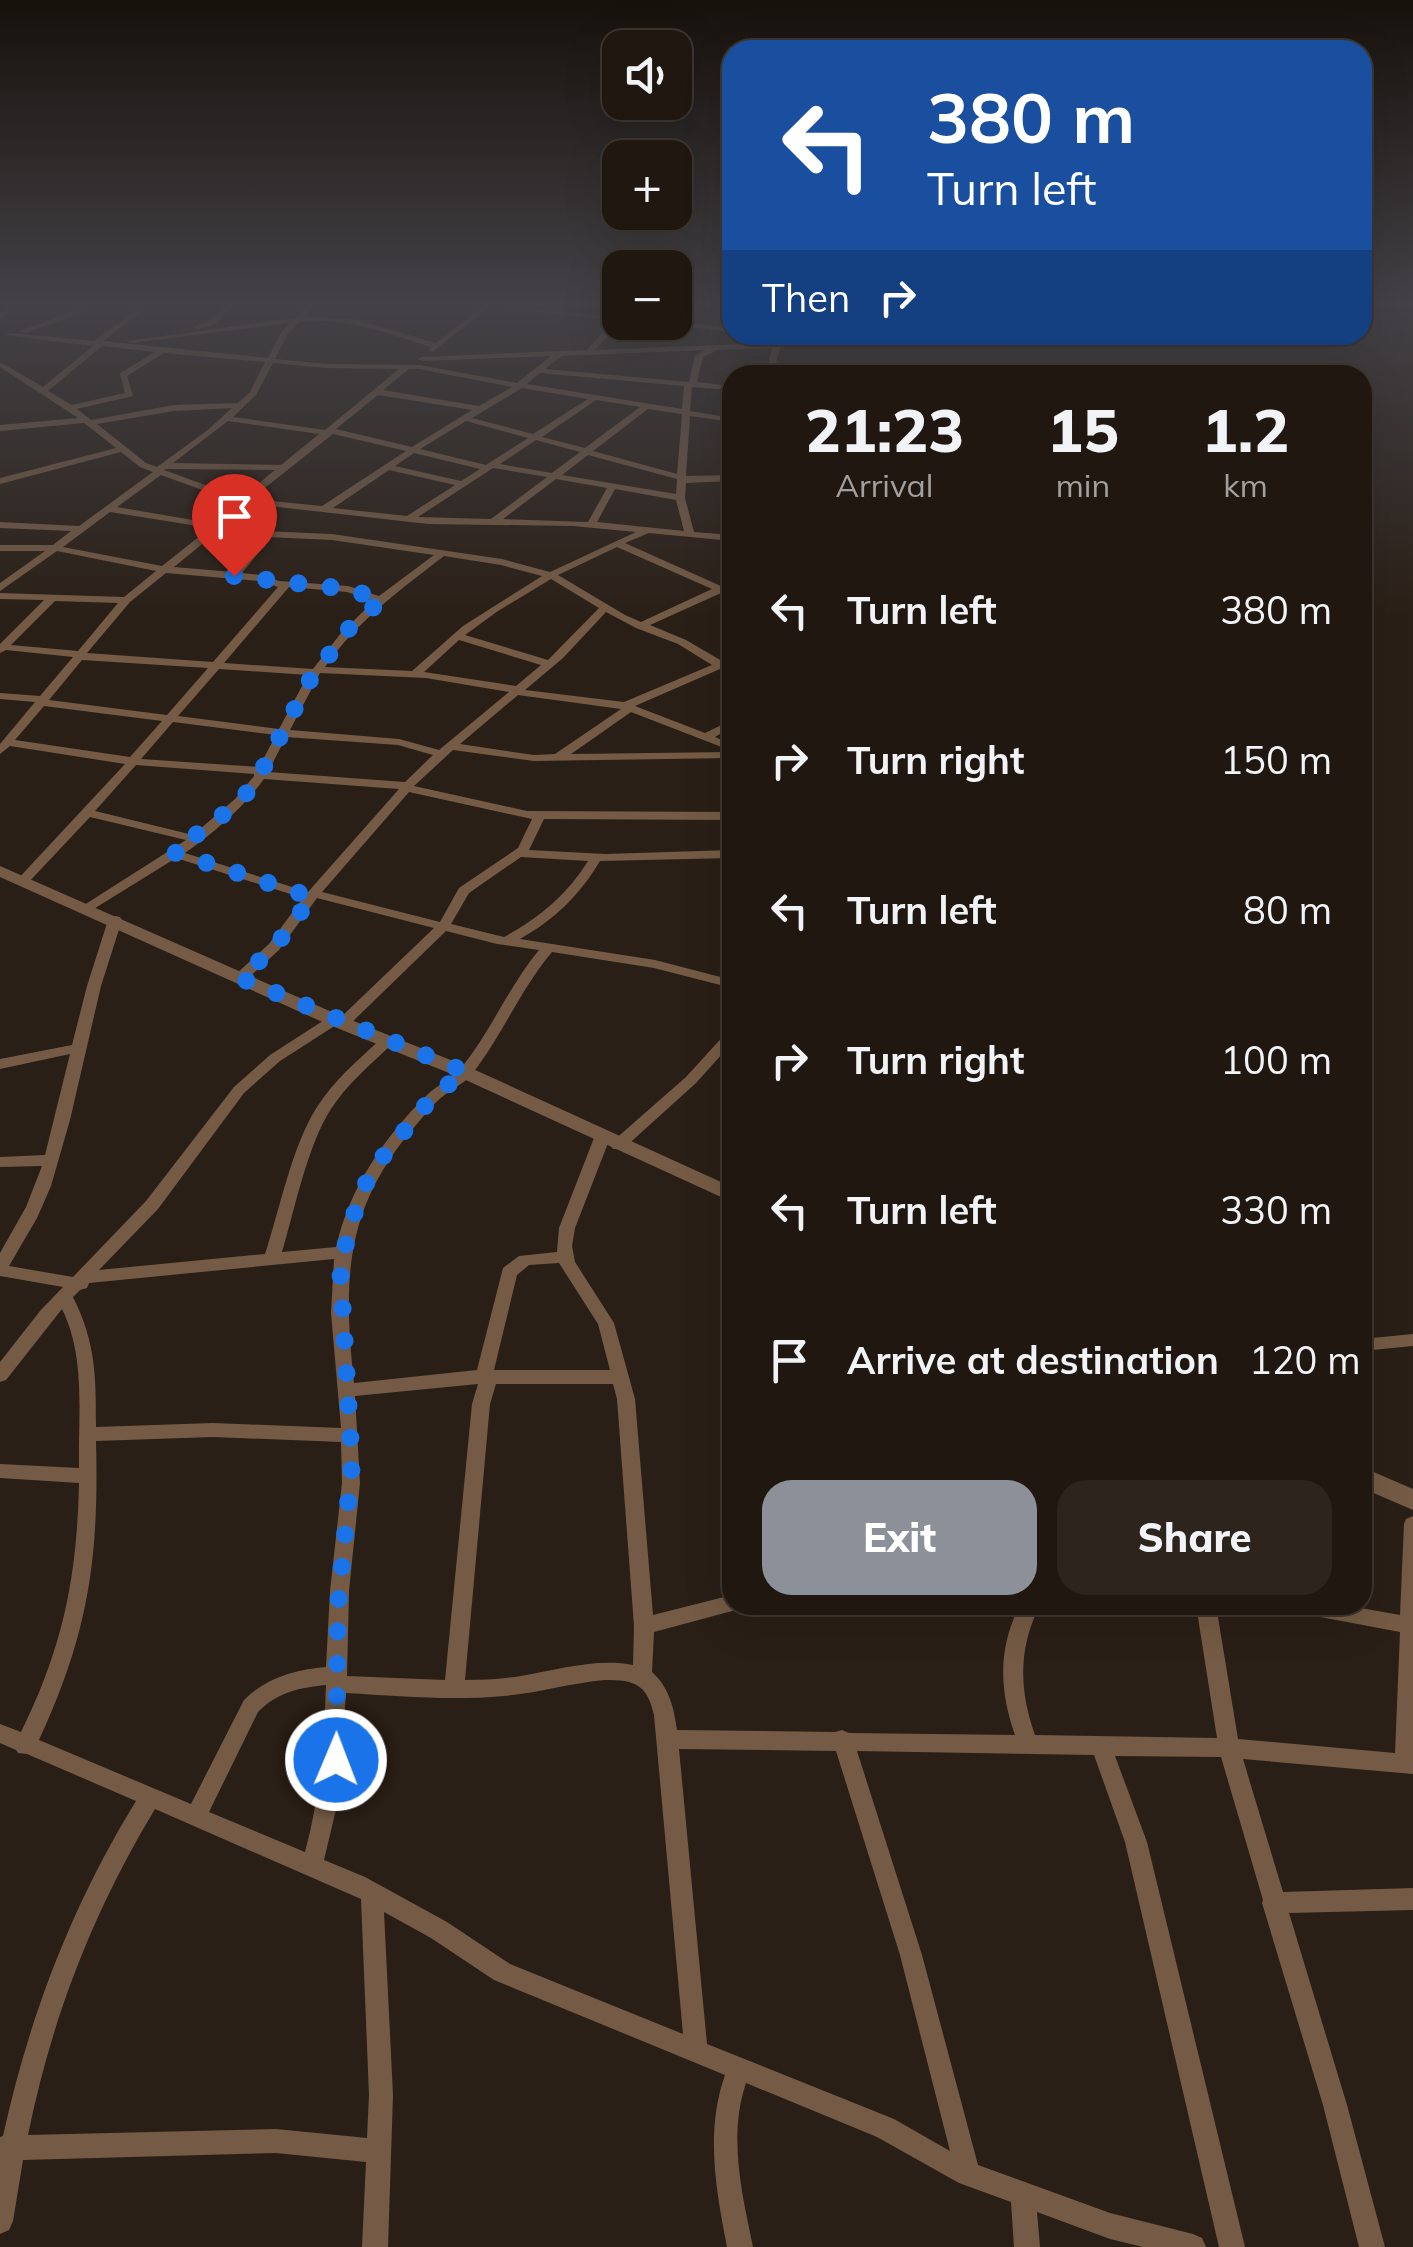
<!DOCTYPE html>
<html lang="en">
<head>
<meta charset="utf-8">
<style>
	body { margin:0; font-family:Mulish,sans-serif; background:#2d241e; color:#f1f3f6; height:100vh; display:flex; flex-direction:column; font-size:38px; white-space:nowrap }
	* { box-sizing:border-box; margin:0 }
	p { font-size:32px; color:#a29f9f }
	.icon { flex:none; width:55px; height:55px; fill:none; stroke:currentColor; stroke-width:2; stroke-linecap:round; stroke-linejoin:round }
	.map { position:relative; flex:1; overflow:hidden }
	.side { position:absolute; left:722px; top:365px; width:650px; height:1250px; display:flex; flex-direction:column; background:#201710; border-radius:30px; box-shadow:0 10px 40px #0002,0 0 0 2px #3d3630 }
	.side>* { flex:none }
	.banner { position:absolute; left:722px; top:40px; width:650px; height:305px; border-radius:30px; box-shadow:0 10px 40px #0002,0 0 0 2px #3d3630; background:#1a4fa0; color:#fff; overflow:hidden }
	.tools { position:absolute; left:602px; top:30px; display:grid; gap:20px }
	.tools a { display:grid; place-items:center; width:90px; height:90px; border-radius:20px; background:#201710; box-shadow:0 10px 40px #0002,0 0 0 2px #3d3630; font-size:50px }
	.pin { position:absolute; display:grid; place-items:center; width:85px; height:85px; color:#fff; margin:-102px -42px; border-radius:50% 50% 50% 0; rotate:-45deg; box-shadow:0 0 10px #0007 }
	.pin .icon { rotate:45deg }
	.me { position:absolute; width:110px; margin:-55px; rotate:1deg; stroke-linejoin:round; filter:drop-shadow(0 0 8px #0008) }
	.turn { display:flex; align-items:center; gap:35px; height:210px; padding:0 40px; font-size:45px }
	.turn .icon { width:130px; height:130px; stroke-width:2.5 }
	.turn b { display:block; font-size:70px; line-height:85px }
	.then { display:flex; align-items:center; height:95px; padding:0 40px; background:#0003; gap:20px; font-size:38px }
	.eta { display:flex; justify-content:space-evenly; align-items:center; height:170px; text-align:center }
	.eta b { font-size:60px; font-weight:800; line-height:70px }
	.primary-button { display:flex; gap:20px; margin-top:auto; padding:20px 40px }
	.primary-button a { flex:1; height:115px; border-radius:30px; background:#8c9099; color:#fff; font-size:40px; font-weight:800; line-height:115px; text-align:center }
	.primary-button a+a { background:#2d241e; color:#f1f3f6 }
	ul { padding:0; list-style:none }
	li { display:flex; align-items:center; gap:30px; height:150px; padding:0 40px }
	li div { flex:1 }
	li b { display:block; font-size:38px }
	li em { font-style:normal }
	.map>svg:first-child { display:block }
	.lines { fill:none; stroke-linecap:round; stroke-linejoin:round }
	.minor { fill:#755b45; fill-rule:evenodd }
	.tertiary { fill:#755b45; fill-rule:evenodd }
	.route { stroke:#1a73e8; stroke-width:18; stroke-dasharray:0 32.4 }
</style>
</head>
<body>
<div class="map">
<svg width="1413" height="2247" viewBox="0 0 1413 2247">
	<rect width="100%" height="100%" fill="#2a1f16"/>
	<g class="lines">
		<path class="minor" d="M6 306H14L0 319V312Z
			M89 306H99L26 333 19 331Z
			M141 306H149L103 341 268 358 280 334 290 323 131 343 127 341 295 318 306 306H313L304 317 354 319 436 343 484 306H491L432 352 428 350 431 347C388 334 345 316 299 322L287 335 275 359 327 364 419 365 517 383 551 356 422 361 418 359 422 357 587 350 601 334 603 319 496 308 493 306 620 317V321L611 320 609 335 595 350 773 343 777 341H828L832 343 828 345 780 347 773 375H765L772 348 717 350 703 357 697 382 732 386V390L692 387 690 411 732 418V422L690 416 686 476 732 475V481L686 483 685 498 694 532 732 535V541L649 533 625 543 732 591V597L721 593 650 625 686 640 722 661 727 662 732 668V675L720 669 635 706 705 733 732 720V727L715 737 732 744V751L631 712 571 754 732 752V758L534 761 453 750 414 786 527 811 732 812V820L544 819 529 850 605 854 732 850V858L600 861C580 895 554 920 520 939L655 960 732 980V988L654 968 552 952C520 990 502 1036 472 1074 464 1084 451 1089 442 1097 432 1105 424 1116 416 1125 344 1208 343 1279 354 1383L477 1370 503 1268 519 1256 557 1252 559 1228 594 1138 597 1134H607L610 1138 575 1228 572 1246 575 1262 614 1323 635 1399 653 1615 732 1595V1605H741L739 1609 732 1611 654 1632 652 1672C669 1687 674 1708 677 1730L835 1732 842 1730 849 1733 1015 1735C999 1690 998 1647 1020 1605H1040C1018 1648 1019 1690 1035 1735L1217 1738 1196 1605H1216L1238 1739 1395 1753 1400 1632 1299 1613 1292 1611 1289 1605H1344L1400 1615 1404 1524 1406 1519 1413 1516V1774L1243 1759 1283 1892 1413 1888V1910L1289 1913 1347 2105 1385 2247H1359L1323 2105 1262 1903 1263 1900 1221 1757 1115 1756 1147 1842 1245 2247H1219L1125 1842 1094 1755 857 1751 922 1955 978 2165 1110 2213 1193 2234 1202 2238 1206 2247H1143L1110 2239 1037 2212 1040 2247H1014L1011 2202 959 2183 877 2137 746 2083C728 2136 742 2194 753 2247H727C716 2189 705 2132 725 2075L494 1980 431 1938 384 1912 393 2095 388 2247H362L366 2162 276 2153 23 2160 13 2221 9 2230 0 2234V2137L3 2136C29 2017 72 1905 136 1801L27 1754 18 1753 16 1750 0 1743V1724L21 1732C63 1647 77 1577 79 1483L0 1478V1464L79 1468C78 1415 86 1358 62 1309L6 1380 0 1382V1362L40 1311 63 1287 0 1276V1253L26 1207 42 1166 0 1167V1157L45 1155 70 1054 0 1069V1059L72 1045 87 986 108 920 115 916 120 917 122 920 101 986 70 1120 51 1186 37 1218 9 1266 73 1277 146 1201 234 1087 270 1055 329 1017 340 1018 434 928 317 898 279 950 245 981 240 982 233 978 235 975 269 944 303 898 176 858 92 910H82L81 907 186 840 90 817 27 884H17L16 881 125 764 10 746 0 754V744L35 702 0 699V693L40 696 73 657 6 650 0 653V644L44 600 0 599V593L124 597 156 571 57 551 0 591V583L45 551H0V545H53L71 531 0 528V522L79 526 153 472 140 467 121 452 0 484V478L116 448 84 423 0 431V425L78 418 0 367V362L43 387 93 346 5 335 9 333 94 341ZM102 346 155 352 120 373 125 393 72 405 48 391ZM705 350 695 356 689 382 545 369 562 356ZM164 353 265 362 250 392 238 403 174 405 91 420 77 409 133 396 127 376ZM273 363 327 368 399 369 325 430 233 417 256 395ZM409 369H419L512 387 479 406 383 390ZM540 373 684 386 682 409 527 384ZM522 388 588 399 533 434 472 418ZM378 395 472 410 412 447 336 429ZM596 400 640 407 585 448 542 437ZM232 408 209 429 157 467 146 463 97 424 174 411ZM648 409 682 414 677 474 593 451ZM228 421 319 434 281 465 173 463ZM466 421 528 438 486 465 420 449ZM333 434 406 451 322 506 251 499ZM536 440 580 452 552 473 500 464ZM414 453 480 469 461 481 395 466ZM588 455 677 479 676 494 562 475ZM493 468 547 477 491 519 418 517ZM166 469 275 470 241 498 164 470ZM389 470 455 485 407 516 333 508ZM161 475 235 502 242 503 216 524 117 507ZM556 479 607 488 588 522 503 519ZM615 489 676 500 684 531 597 522ZM252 504 428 524 573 526 636 532 550 572 502 559 332 534 261 531 233 519ZM110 512 210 528 162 566 63 547ZM228 523 252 532 259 540 233 572 174 567ZM267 537 332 540 434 555 379 596 348 586 279 581 261 575 242 573 269 540ZM617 547 712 589 641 622 625 615 558 575ZM444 556 501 565 542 576 463 626 412 671 325 667C357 621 400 590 444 556ZM166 573 260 581 278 587 213 662 87 653 130 602ZM551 579 599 608 548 660 465 635 498 611ZM289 587 347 592 374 601 341 633 313 669 224 663ZM55 601 118 603 78 651 11 645ZM606 612 636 628 678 644 712 665 624 702 525 690 563 658ZM459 640 541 665 516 686 424 672ZM82 660 208 668 167 715 49 700ZM219 669 308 675 279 729 178 716ZM320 673 426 678 509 692 439 750 399 739 290 730ZM518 695 621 709 555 754 534 755 460 744ZM44 706 162 721 130 757 15 740ZM173 722 276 735 259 767 141 759ZM286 737 398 745 433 755 405 782 268 772ZM136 765 254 774V776L235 799 193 835 95 811ZM264 779 399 789 308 892 185 853C215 832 242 809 264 779ZM409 792 532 819 518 848 459 888 440 922 322 892ZM521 857 588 861C567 895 539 918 504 937L451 924 469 893ZM446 931 497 944 539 950C509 986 491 1031 462 1067 452 1079 437 1085 426 1096 383 1139 350 1187 336 1247L282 1252C295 1209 307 1146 331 1109 347 1084 370 1065 391 1045L393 1042 386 1038 381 1039C358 1060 334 1080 317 1107 292 1146 280 1208 265 1254L99 1270 158 1209 244 1093 280 1061 336 1025 342 1028 347 1027ZM334 1259 331 1313 341 1428 213 1423 96 1427C96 1377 96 1343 73 1297L80 1290 87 1288 89 1283ZM559 1263 598 1324 610 1370H494L517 1275 529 1265ZM478 1384 472 1404 445 1680 347 1676 349 1591 360 1483 355 1396ZM496 1384H613L617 1399 634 1626 633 1665C595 1658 558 1670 521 1676 502 1679 484 1680 465 1680L490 1404ZM213 1437 341 1442 342 1483 330 1591 326 1667C295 1670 267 1677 244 1700L191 1804 39 1740C89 1632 99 1558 96 1441ZM605 1680C635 1680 647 1684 654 1715L683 2034 510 1964 447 1922 365 1877 324 1860 338 1801 346 1693C398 1696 451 1701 504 1696 538 1693 571 1683 605 1680ZM326 1685C324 1741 320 1797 305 1852L209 1812 258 1712C278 1692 298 1688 326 1685ZM679 1749 836 1751 900 1955 950 2151 894 2119 707 2044ZM155 1809 361 1899 369 2095 367 2138 276 2129 28 2135C52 2017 93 1912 155 1809Z
			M226 306H234L214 325 197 329 193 327 208 321Z
			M643 322H675L732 328V332Z
			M732 1031V1043L696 1083 623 1149H613L610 1145 613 1141 686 1077 727 1032Z
			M1413 1334V1346L1362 1351V1339Z"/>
		<path class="tertiary" d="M0 866 341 1016 473 1069 732 1187V1202L459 1077 327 1024 0 877Z
			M1362 1467 1413 1489V1510L1362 1488Z"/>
	</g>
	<linearGradient id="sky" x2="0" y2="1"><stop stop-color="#17110c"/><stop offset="0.49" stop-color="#444247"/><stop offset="1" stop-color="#444247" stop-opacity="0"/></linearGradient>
	<rect width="1413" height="620" fill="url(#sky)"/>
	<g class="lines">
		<path class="route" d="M234 576 348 589 382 600 351 626 310 680 259 776 240 802 173 852 312 897 274 948 240 978 466 1072 435 1094 377 1164 360 1194 340 1265 352 1464 338 1606 336 1760"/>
	</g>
</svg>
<div class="tools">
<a><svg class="icon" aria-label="sound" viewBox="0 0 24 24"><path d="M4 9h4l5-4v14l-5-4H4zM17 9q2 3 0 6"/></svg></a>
<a>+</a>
<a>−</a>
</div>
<div class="pin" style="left:234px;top:576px;background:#d93025"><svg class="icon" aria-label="arrive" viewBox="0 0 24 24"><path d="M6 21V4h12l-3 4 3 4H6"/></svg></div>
<svg class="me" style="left:336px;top:1760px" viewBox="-20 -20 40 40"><circle r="17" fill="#1a73e8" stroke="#fff" stroke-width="3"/><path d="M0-11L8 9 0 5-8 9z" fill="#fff"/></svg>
<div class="banner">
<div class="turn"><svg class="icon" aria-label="left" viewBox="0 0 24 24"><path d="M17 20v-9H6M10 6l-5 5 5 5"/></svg><div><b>380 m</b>Turn left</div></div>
<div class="then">Then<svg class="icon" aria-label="right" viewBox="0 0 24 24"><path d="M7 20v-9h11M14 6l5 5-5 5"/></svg></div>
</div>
<section class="side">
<div class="eta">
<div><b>21:23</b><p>Arrival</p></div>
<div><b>15</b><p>min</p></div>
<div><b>1.2</b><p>km</p></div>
</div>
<ul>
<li><svg class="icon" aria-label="left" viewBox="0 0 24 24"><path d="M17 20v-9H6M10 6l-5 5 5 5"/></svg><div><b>Turn left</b></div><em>380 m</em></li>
<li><svg class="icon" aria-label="right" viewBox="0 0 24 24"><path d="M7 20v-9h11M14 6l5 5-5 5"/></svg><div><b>Turn right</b></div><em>150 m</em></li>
<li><svg class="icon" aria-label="left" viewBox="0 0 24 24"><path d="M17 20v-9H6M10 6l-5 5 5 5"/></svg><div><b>Turn left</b></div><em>80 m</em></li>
<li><svg class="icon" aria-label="right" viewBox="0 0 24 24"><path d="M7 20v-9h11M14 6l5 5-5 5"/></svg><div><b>Turn right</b></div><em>100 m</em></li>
<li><svg class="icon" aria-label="left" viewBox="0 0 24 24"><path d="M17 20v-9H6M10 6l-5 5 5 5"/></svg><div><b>Turn left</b></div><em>330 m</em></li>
<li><svg class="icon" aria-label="arrive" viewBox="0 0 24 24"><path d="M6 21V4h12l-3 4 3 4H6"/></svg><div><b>Arrive at destination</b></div><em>120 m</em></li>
</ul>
<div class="primary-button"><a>Exit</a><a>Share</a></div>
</section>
</div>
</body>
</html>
